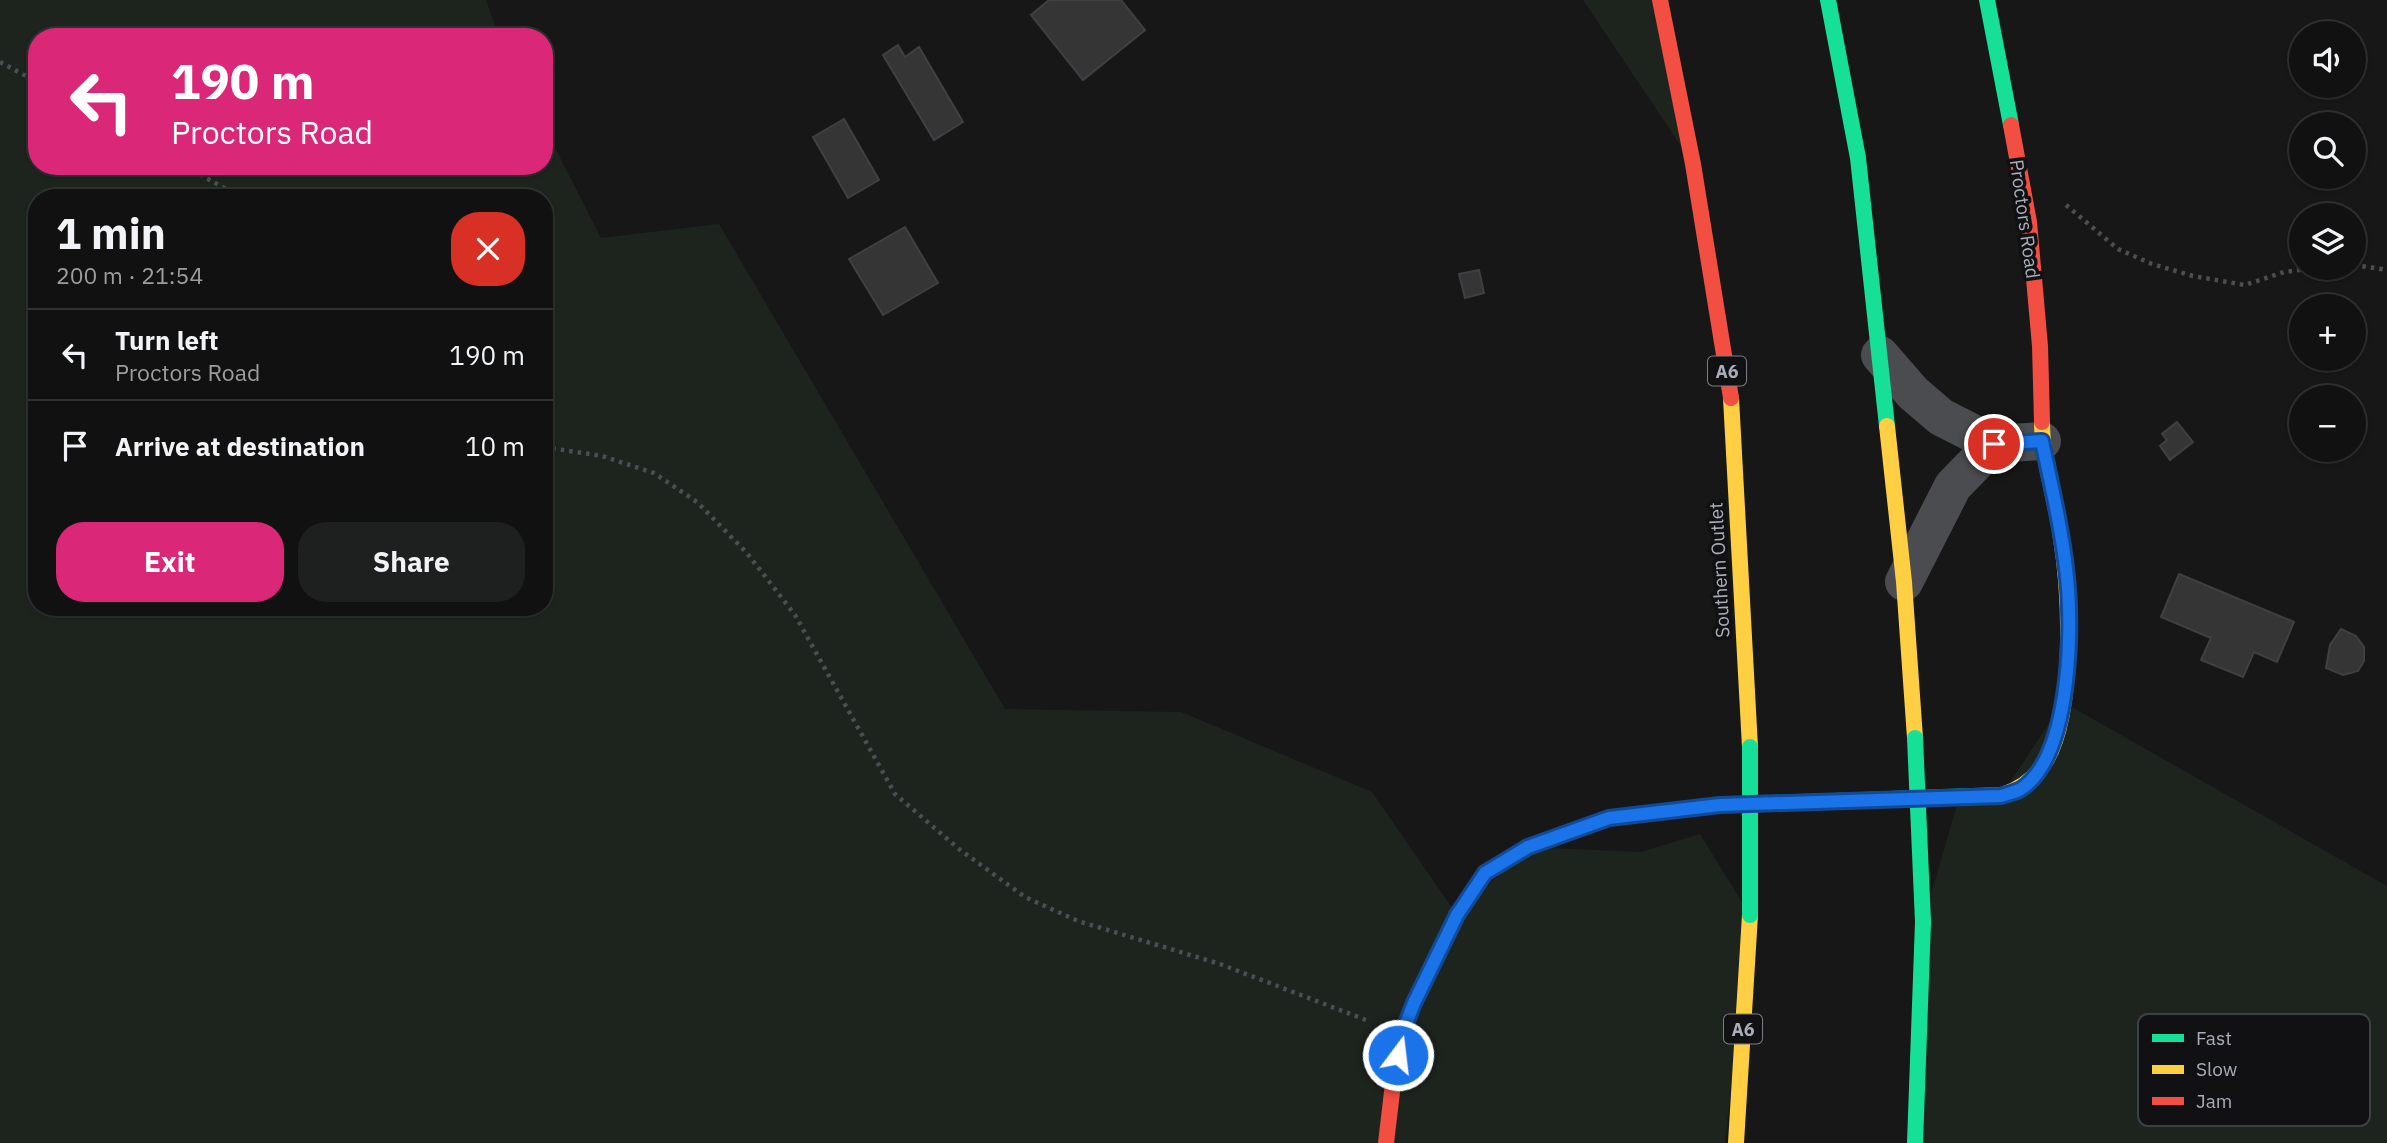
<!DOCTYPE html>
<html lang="en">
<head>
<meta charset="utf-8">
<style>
	body { margin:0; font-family:"IBM Plex Sans",sans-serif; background:#1e1f1f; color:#f1f3f6; height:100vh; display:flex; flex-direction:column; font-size:26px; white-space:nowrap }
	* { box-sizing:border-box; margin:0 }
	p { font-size:23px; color:#9c9d9f }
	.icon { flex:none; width:38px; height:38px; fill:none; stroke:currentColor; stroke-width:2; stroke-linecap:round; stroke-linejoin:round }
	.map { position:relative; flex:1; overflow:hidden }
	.drawer { position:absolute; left:28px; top:189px; width:525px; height:427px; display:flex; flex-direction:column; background:#111; border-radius:28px; box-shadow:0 2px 5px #0004,0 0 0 2px #303131 }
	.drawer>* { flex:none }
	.hud { position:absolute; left:28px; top:28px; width:525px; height:147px; border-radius:28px; box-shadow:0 2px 5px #0004,0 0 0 2px #303131; background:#db2777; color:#fff; overflow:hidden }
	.buttons { position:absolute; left:2289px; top:21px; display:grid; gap:14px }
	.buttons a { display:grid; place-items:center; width:77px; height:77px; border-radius:50%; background:#111; box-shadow:0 2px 5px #0004,0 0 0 2px #303131; font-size:35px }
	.pin { position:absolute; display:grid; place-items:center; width:60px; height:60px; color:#fff; margin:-30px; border:4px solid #fff; border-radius:50%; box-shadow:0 2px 7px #0007 }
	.me { position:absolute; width:77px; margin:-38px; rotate:15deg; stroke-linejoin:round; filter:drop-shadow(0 0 5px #0008) }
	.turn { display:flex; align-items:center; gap:24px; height:147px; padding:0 28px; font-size:32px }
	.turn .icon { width:91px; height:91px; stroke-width:2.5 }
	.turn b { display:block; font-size:49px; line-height:60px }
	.round { display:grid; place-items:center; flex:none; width:74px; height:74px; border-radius:28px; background:#1e1f1f }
	.overview { display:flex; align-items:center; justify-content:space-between; height:119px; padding:0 28px }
	h1 { font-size:42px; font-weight:800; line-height:52px }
	.primary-button { display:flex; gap:14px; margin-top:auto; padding:14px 28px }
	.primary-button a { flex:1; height:80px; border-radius:28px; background:#db2777; color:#fff; font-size:28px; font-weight:800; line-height:80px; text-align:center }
	.primary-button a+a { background:#1e1f1f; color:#f1f3f6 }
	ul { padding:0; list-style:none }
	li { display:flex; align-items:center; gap:21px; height:91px; padding:0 28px; border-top:2px solid #303131 }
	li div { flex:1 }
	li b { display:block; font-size:26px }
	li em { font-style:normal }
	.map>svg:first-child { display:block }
	.green { fill:#1d241e; fill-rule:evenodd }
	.building { fill:#353536; stroke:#3f4043; stroke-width:2 }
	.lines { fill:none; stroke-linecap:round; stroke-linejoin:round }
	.path { stroke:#4d4e52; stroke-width:4.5; stroke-dasharray:3.5 5; stroke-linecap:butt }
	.street { stroke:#4b4c50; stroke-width:38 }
	.fast { stroke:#16e098; stroke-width:16 }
	.slow { stroke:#ffcf43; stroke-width:16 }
	.jam { stroke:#f24e42; stroke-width:16 }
	.fast-bridge { stroke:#16e098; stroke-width:16 }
	.route-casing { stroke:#114b97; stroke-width:18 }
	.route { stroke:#1a73e8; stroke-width:12 }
	.labels { text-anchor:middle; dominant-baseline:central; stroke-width:7; stroke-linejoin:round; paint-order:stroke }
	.shield { fill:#111113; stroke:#7b7e86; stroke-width:2 }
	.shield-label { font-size:18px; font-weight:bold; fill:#a8adb8 }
	.street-label { font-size:19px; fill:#a8adb8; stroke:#111113 }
	.key { fill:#111113; stroke:#3e4045; stroke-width:2 }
	.key-label { font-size:19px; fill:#a8adb8 }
</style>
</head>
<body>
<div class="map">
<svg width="2387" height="1143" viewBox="0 0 2387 1143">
	<rect width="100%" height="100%" fill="#171717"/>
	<path class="green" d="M0 0H486L499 37H37V166H544V126L601 238 719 224 1005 709 1181 712 1372 792 1457 915 1528 847 1641 852 1700 834 1750 915 1725 1143H0ZM37 198H544V607H37Z
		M1583 0H1660L1693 164Z
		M2063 702 2387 886V1143H1915L1923 922 1959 798 2001 796Z"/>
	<path class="building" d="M1049 0H1121L1145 30 1083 80 1031 15Z
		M898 45 905 57 919 47 963 122 934 140 883 55Z
		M844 119 879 180 848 198 813 137Z
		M905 227 938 283 883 315 849 259Z
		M1479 270 1484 293 1465 298 1459 274Z
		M2177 422 2193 442 2170 460 2160 446 2167 440 2162 434Z
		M2179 574 2294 622 2277 662 2254 652 2243 677 2201 660 2211 638 2161 617Z
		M2341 629 2356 636 2364 647V661L2358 671 2343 675 2326 668 2330 645Z"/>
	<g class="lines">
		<path class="path" d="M0 62 37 82
			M185 166 242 198
			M2066 205 2118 249 2152 264 2193 276 2245 285 2284 272 2316 268
			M2354 265 2387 270
			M544 447 602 456 654 473 697 502 747 553 795 615 895 794 959 849 1025 897 1078 921 1220 964 1366 1020"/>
		<path class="street" d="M1880 355 1913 393 1941 417 1994 444 2042 441
			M1904 582 1953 486 1994 444"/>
		<path class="fast" d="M1828 0 1858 158 1887 426
			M1987 0 2011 125
			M1591 825 1609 818 1720 805 2002 795
			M1915 1143 1923 922"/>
		<path class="slow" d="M1731 398 1750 747
			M1887 426 1904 582 1915 738
			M2002 795C2022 789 2036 778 2047 759 2075 709 2070 594 2061 538 2056 499 2042 461 2042 422
			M1736 1143 1750 915"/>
		<path class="jam" d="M1660 0 1693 164 1731 398
			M2011 125 2029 222 2040 346 2042 422
			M1386 1143 1394 1075 1402 1034 1414 1003 1457 915 1485 873 1528 847 1591 825"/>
		<path class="fast-bridge" d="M1915 738 1923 922
			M1750 747V915"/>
	</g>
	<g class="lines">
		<g class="route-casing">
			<path id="route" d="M1398 1055 1402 1034 1414 1003 1457 915 1485 873 1528 847 1609 818 1720 805 2001 796C2007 794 2016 792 2021 789 2069 758 2072 639 2068 588 2064 538 2052 489 2042 441L1994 444"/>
		</g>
		<use href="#route" class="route"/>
	</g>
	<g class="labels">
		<g class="shield">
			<rect x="1708" y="356.5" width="38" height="29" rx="5"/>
			<rect x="1724" y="1014.5" width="38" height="29" rx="5"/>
		</g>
		<g class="shield-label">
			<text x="1727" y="371">A6</text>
			<text x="1743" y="1029">A6</text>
		</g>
		<g class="street-label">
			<text transform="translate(2025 219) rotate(82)">Proctors Road</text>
			<text transform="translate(1719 570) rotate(-93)">Southern Outlet</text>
		</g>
	</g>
	<rect x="2138" y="1014" width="232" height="112" rx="10" class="key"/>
	<rect x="2152" y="1034" width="32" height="8" fill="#16e098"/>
	<rect x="2152" y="1065" width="32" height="9" fill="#ffcf43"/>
	<rect x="2152" y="1097" width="32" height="8" fill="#f24e42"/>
	<g class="key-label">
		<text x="2196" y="1045">Fast</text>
		<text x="2196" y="1076">Slow</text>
		<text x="2196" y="1108">Jam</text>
	</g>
</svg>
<div class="buttons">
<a><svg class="icon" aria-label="sound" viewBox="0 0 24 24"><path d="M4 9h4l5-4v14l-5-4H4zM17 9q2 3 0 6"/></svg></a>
<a><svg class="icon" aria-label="search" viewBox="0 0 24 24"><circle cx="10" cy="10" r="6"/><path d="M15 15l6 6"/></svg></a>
<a><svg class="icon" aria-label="layers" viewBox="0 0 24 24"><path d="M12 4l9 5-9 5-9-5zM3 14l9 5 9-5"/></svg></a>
<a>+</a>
<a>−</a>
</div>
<div class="pin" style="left:1994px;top:444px;background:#d93025"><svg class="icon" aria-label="arrive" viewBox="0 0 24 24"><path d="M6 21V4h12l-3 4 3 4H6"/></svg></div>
<svg class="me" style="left:1398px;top:1055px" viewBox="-20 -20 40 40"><circle r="17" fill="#1a73e8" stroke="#fff" stroke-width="3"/><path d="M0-11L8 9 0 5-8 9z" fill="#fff"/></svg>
<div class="hud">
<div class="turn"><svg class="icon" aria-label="left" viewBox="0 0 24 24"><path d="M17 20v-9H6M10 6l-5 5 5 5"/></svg><div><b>190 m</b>Proctors Road</div></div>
</div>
<section class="drawer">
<div class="overview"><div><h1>1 min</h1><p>200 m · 21:54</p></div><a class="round" style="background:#d93025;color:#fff"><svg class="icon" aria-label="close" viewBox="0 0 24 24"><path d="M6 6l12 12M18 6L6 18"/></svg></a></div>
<ul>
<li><svg class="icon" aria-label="left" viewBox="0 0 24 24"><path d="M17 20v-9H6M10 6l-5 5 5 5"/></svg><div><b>Turn left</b><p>Proctors Road</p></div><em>190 m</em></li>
<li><svg class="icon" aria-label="arrive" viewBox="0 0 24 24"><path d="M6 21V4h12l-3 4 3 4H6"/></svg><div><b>Arrive at destination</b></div><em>10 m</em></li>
</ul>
<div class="primary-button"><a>Exit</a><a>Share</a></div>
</section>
</div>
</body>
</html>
